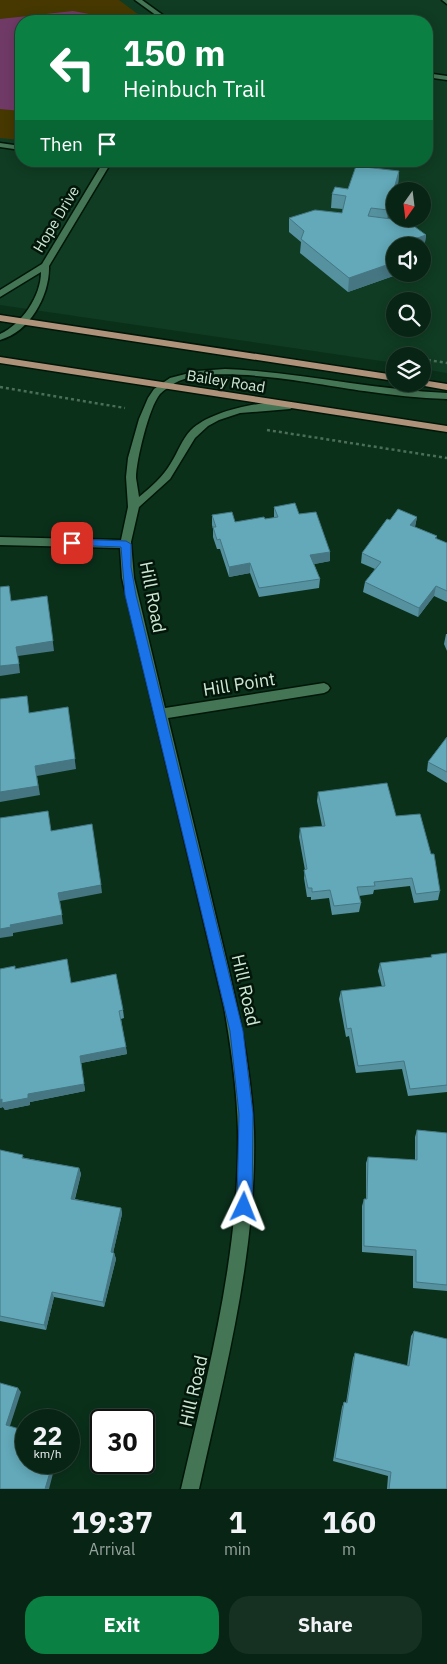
<!DOCTYPE html>
<html lang="en">
<head>
<meta charset="utf-8">
<style>
	body { margin:0; font-family:"IBM Plex Sans",sans-serif; background:#163022; color:#f1f3f6; height:100vh; display:flex; flex-direction:column; font-size:19px; white-space:nowrap }
	* { box-sizing:border-box; margin:0 }
	p { font-size:16px; color:#98a4a0 }
	.icon { flex:none; width:28px; height:28px; fill:none; stroke:currentColor; stroke-width:2; stroke-linecap:round; stroke-linejoin:round }
	.map { position:relative; height:1489px; overflow:hidden }
	.side { display:flex; flex-direction:column; background:#082414; flex:1 }
	.side>* { flex:none }
	.top-card { position:absolute; left:15px; top:15px; width:418px; height:152px; border-radius:20px; box-shadow:0 2px 12px #0003,0 0 0 1px #294134; background:#0b8043; color:#fff; overflow:hidden }
	.needle { width:32px; rotate:194deg }
	.buttons { position:absolute; left:386px; top:182px; display:grid; gap:10px }
	.buttons a { display:grid; place-items:center; width:45px; height:45px; border-radius:50%; background:#082414; box-shadow:0 2px 12px #0003,0 0 0 1px #294134; font-size:25px }
	.speed { position:absolute; left:15px; top:1409px; display:flex; gap:10px; font-size:25px; font-weight:700; text-align:center }
	.speed>* { display:grid; place-content:center; width:65px; height:65px; border-radius:50%; background:#082414; box-shadow:0 2px 12px #0003,0 0 0 1px #294134; line-height:1 }
	.speed small { font-size:12px; font-weight:400 }
	.speed .limit { border:2px solid #111; border-radius:8px; background:#fff; color:#111 }
	.pin { position:absolute; display:grid; place-items:center; width:42px; height:42px; color:#fff; margin:-21px; border-radius:10px; box-shadow:0 2px 8px #0006 }
	.me { position:absolute; width:55px; margin:-28px; rotate:2deg; stroke-linejoin:round; filter:drop-shadow(0 0 4px #0008) }
	.turn { display:flex; align-items:center; gap:18px; height:105px; padding:0 25px; font-size:22px }
	.turn .icon { width:65px; height:65px; stroke-width:2.5 }
	.turn b { display:block; font-size:35px; line-height:42px }
	.then { display:flex; align-items:center; height:48px; padding:0 25px; background:#0003; gap:10px; font-size:19px }
	.eta { display:flex; justify-content:space-evenly; align-items:center; height:85px; text-align:center }
	.eta b { font-size:30px; font-weight:700; line-height:35px }
	.action { display:flex; gap:10px; margin-top:auto; padding:10px 25px }
	.action a { flex:1; height:58px; border-radius:20px; background:#0b8043; color:#fff; font-size:20px; font-weight:700; line-height:58px; text-align:center }
	.action a+a { background:#163022; color:#f1f3f6 }
	.map>svg:first-child { display:block }
	.built { fill:#103c23; fill-rule:evenodd }
	.green { fill:#463800 }
	.water { fill:#703a67 }
	.lines { fill:none; stroke-linecap:round; stroke-linejoin:round }
	.minor-casing { stroke:#001608; stroke-width:3 }
	.major-casing { stroke:#001608; stroke-width:3 }
	.path { stroke:#4c6e59; stroke-width:2.5; stroke-dasharray:3 3; stroke-linecap:butt }
	.minor { fill:#447554; fill-rule:evenodd }
	.major { fill:#ae927a; fill-rule:evenodd }
	.wall { fill:#55919f }
	.shaded-wall { fill:#457682 }
	.building { fill:#63a9b9; stroke:#457682 }
	.route { fill:#1a73e8; stroke:#114b97 }
	.labels { text-anchor:middle; dominant-baseline:central; stroke-width:5; stroke-linejoin:round; paint-order:stroke }
	.far-street-label { font-size:15px; fill:#cde7d4; stroke:#031609 }
	.street-label { font-size:18px; fill:#cde7d4; stroke:#031609 }
</style>
</head>
<body>
<div class="map">
<svg width="447" height="1489" viewBox="0 0 447 1489">
	<rect width="100%" height="100%" fill="#0a301a"/>
	<path class="built" d="M0 0H447V373L423 369 422 356H395V363L0 305ZM21 21H426V161H21ZM395 191H422V219H395ZM395 246H422V274H395ZM395 301H422V329H395Z"/>
	<path class="green" d="M0 0H119L147 21H21V140L0 138Z"/>
	<path class="water" d="M73 11 89 14 103 21H21V111L0 109V19Z"/>
	<g class="lines">
		<g class="minor-casing">
			<path id="minor" d="M135 0H142L171 21H164Z
				M442 0H447V4Z
				M426 73 447 76V80L426 77Z
				M0 143 21 146V150L0 147Z
				M104 161H112L49 266C50 295 30 332 0 340V334C22 324 41 296 41 272L0 297V290L42 264Z
				M225 369C300 372 372 390 447 393V399C419 398 391 395 364 391 321 385 212 362 175 383 170 386 164 390 160 394 149 407 136 461 136 478 137 484 138 490 139 497 151 487 163 477 171 463 178 452 182 439 191 430 210 411 267 398 293 404L295 406 290 409 240 413 219 420 208 426 195 438 170 479 139 507 131 542 134 578 165 708 324 683 328 685 330 688 328 691 324 693 168 718C184 785 201 853 217 921 234 990 251 1059 254 1131 257 1252 225 1372 199 1489H181C208 1372 240 1252 238 1131 237 1089 231 1048 224 1007L122 578 120 548 0 545V537L121 540 128 507 126 477 128 458 139 419 148 398 154 389 170 378 197 371Z"/>
		</g>
		<g class="major-casing">
			<path id="major" d="M0 315 395 375V381L0 321Z
				M0 357 447 426V432L0 363Z
				M422 380 447 384V390L419 385 418 384H422Z"/>
		</g>
		<path class="path" d="M422 359 447 363
			M0 387 125 408
			M267 430 447 458"/>
		<use href="#minor" class="minor"/>
		<use href="#major" class="major"/>
	</g>
	<path class="wall" d="M399 171 398 185 396 191H395L388 219 426 235 424 249 395 246V274H399L348 292 300 253 301 242 289 232V218L342 213 343 209 331 208 332 194Z
		M274 507 299 514 330 552V561L314 564 320 579 319 588 259 597 250 573 229 577 220 549H217L213 537V529L212 525V515L235 522 265 519 274 518Z
		M417 517 415 527 437 536 436 539 447 543V602L434 596 418 617 363 592 365 582 375 569 361 563 362 553 390 520Z
		M446 634H447V651L444 644Z
		M447 737V783L427 771 428 762Z
		M318 792 396 816 440 891 438 900 414 903 410 886 374 890 373 894 359 896 361 903 359 912 332 915 329 898 311 900V897H307L304 878 305 870 299 837 300 828 322 826 317 801Z
		M447 953V1092L408 1096 402 1069 356 1073 349 1036 346 1037 339 999 341 991 382 987 378 971 380 963 431 957V955Z
		M15 969 72 983 123 1010 124 1018 121 1019 127 1054 81 1063 85 1091 30 1102V1105L5 1110 3 1107 0 1108Z
		M417 1130 447 1133V1291L413 1288V1256L362 1252V1206L364 1199H366V1163L368 1157 415 1160V1137Z
		M0 1150 25 1158 79 1168 81 1174 75 1199 121 1208 122 1214 113 1253H114L116 1259 104 1307 54 1297 46 1330 0 1321Z
		M414 1331 447 1489H387L388 1476 333 1461 342 1407 344 1402 346 1403 353 1358 355 1353 407 1366 411 1336Z"/>
	<path class="shaded-wall" d="M399 171 398 185 396 191H395V194L386 224 388 210Z
		M426 235 424 249 422 250V246H402L403 243Z
		M395 262V274H399L348 292 349 278Z
		M417 517 415 526 408 535 410 525Z
		M330 552V561L310 565V555Z
		M250 563V573L229 577V567Z
		M436 586 434 596 418 617 419 608Z
		M47 596 54 651 18 656 20 673 0 676V666L16 647Z
		M68 707 76 769 37 776 40 795 0 802V792L35 766Z
		M101 885 102 893 60 901 63 924 13 933V936L0 938V929L10 925 58 893Z
		M126 1047 127 1054 81 1063 85 1091 30 1102V1105L5 1110 3 1107 0 1108V1100L28 1094 80 1056Z
		M79 1168 81 1174 73 1205 71 1199Z
		M121 1208 122 1214 112 1258 111 1252Z
		M114 1253 116 1259 104 1307 103 1302Z
		M52 1292 54 1297 46 1330 44 1325Z
		M18 1388 21 1392 9 1429 6 1425Z
		M53 1462H56L49 1489H45Z"/>
	<path class="building" d="M356 166 399 171 388 210 371 208 368 216 407 221 426 235 403 243 402 246H395V262L349 278 301 239 304 231 289 218 315 210 342 213 346 196 332 194 335 187 348 189Z
		M295 503 299 514 316 512 330 552 310 555 320 579 259 588 250 563 229 567 220 539 217 540 213 527H216L212 515 232 512 235 522 264 517 265 519 278 517 274 507Z
		M398 509 417 517 410 525 437 536 435 538 447 543V591L436 586 419 608 365 582 381 562 362 553 387 519 390 520Z
		M9 586 11 601 47 596 53 641 16 647 19 664 0 666V587Z
		M27 696 29 713 68 707 75 759 35 766 38 786 0 792V699Z
		M447 737V772L428 762Z
		M387 783 396 816 420 814 431 854H434L440 891 416 894 412 878 374 882 375 886 357 887 361 903 334 906 330 890 312 892V888H308L304 870 307 869 300 828 325 826 318 792Z
		M48 811 51 831 92 824 101 885 58 893 62 915 10 925 11 927 0 929V818Z
		M447 953V1085L410 1089 404 1061 358 1066 351 1028 347 1029 341 991 385 986 380 963 432 957 431 955Z
		M67 959 71 983 116 974 123 1010 119 1011 126 1047 80 1056 84 1084 28 1094V1098L2 1103V1099L0 1100V969L15 966V969Z
		M417 1130 447 1133V1285L416 1282V1250L364 1246V1199H367L368 1157 417 1160Z
		M0 1150 23 1155 22 1158 79 1168 71 1199 121 1208 111 1252 114 1253 103 1302 52 1292 44 1325 0 1316Z
		M414 1331 447 1339V1489H389L391 1472 335 1458 344 1402 347 1403 355 1353 409 1366Z
		M0 1383 18 1388 6 1425 26 1431V1462H53L45 1489H0Z"/>
	<path class="route" d="M72 539 126 541 131 544V567L136 595 243 1031 253 1114 252 1207 250 1212 244 1214 239 1212 237 1207 239 1114 230 1031 125 595 121 547 68 545 67 543Z"/>
	<g class="labels">
		<g class="far-street-label">
			<text transform="translate(56 219) rotate(-59)">Hope Drive</text>
			<text transform="translate(226 381) rotate(9)">Bailey Road</text>
		</g>
		<g class="street-label">
			<text transform="translate(153 597) rotate(79)">Hill Road</text>
			<text transform="translate(239 684) rotate(-9)">Hill Point</text>
			<text transform="translate(246 990) rotate(77)">Hill Road</text>
			<text transform="translate(193 1391) rotate(-77)">Hill Road</text>
		</g>
	</g>
</svg>
<div class="buttons">
<a><svg class="needle" viewBox="-14 -14 28 28"><path d="M0-13l5 13h-10z" fill="#e53935"/><path d="M0 13l5-13h-10z" fill="#98a4a0"/></svg></a>
<a><svg class="icon" aria-label="sound" viewBox="0 0 24 24"><path d="M4 9h4l5-4v14l-5-4H4zM17 9q2 3 0 6"/></svg></a>
<a><svg class="icon" aria-label="search" viewBox="0 0 24 24"><circle cx="10" cy="10" r="6"/><path d="M15 15l6 6"/></svg></a>
<a><svg class="icon" aria-label="layers" viewBox="0 0 24 24"><path d="M12 4l9 5-9 5-9-5zM3 14l9 5 9-5"/></svg></a>
</div>
<div class="speed"><div>22<small>km/h</small></div><div class="limit">30</div></div>
<div class="pin" style="left:72px;top:543px;background:#d93025"><svg class="icon" aria-label="arrive" viewBox="0 0 24 24"><path d="M6 21V4h12l-3 4 3 4H6"/></svg></div>
<svg class="me" style="left:244px;top:1207px" viewBox="-20 -20 40 40"><path d="M0-17L14 15 0 8-14 15z" fill="#1a73e8" stroke="#fff" stroke-width="4"/></svg>
<div class="top-card">
<div class="turn"><svg class="icon" aria-label="left" viewBox="0 0 24 24"><path d="M17 20v-9H6M10 6l-5 5 5 5"/></svg><div><b>150 m</b>Heinbuch Trail</div></div>
<div class="then">Then<svg class="icon" aria-label="arrive" viewBox="0 0 24 24"><path d="M6 21V4h12l-3 4 3 4H6"/></svg></div>
</div>
</div>
<section class="side">
<div class="eta">
<div><b>19:37</b><p>Arrival</p></div>
<div><b>1</b><p>min</p></div>
<div><b>160</b><p>m</p></div>
</div>
<div class="action"><a>Exit</a><a>Share</a></div>
</section>
</body>
</html>
